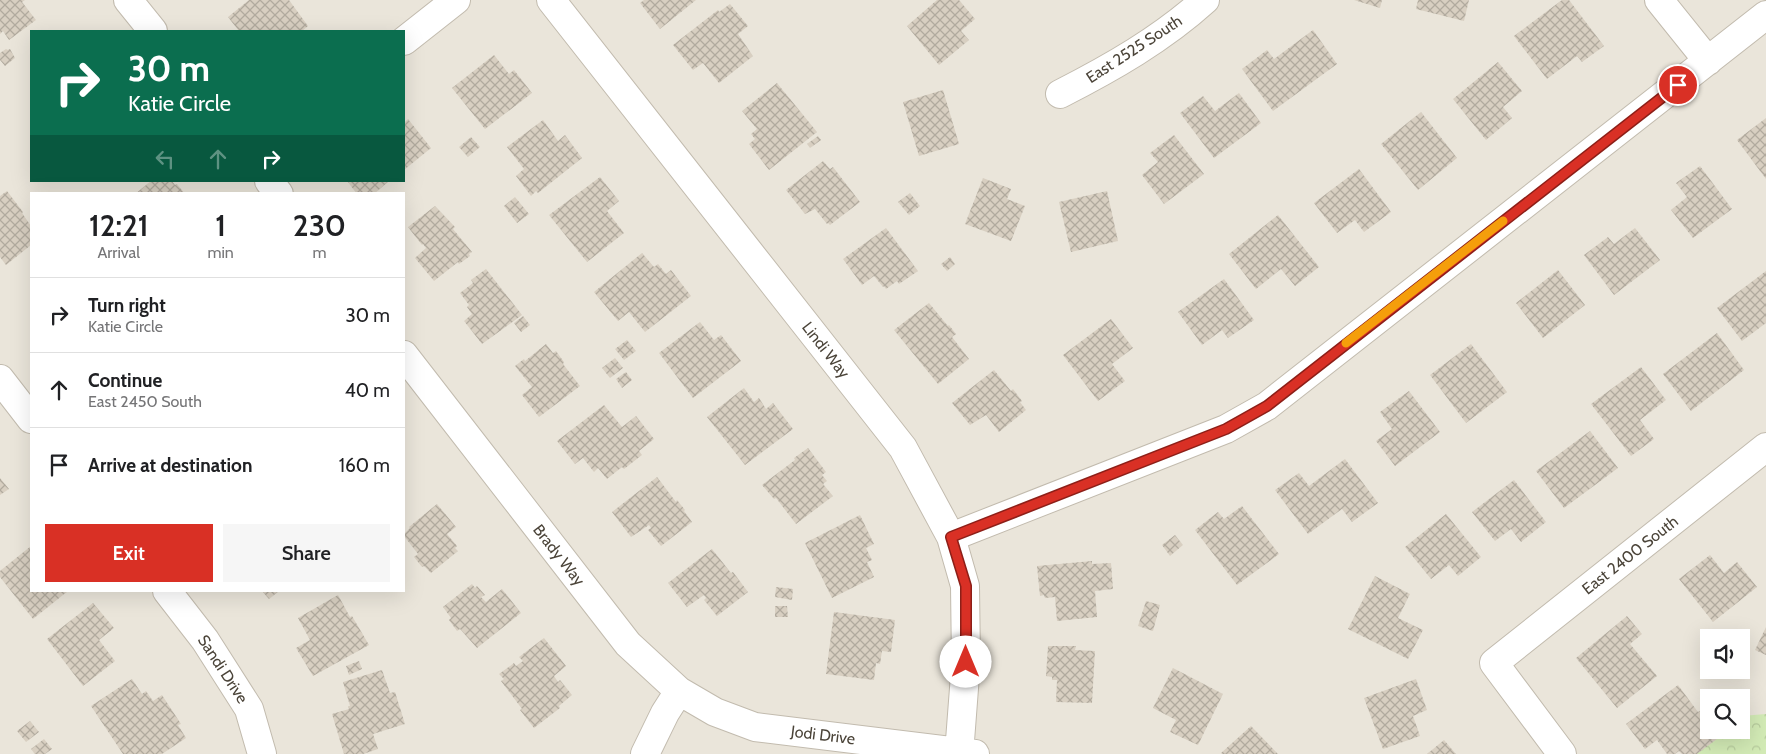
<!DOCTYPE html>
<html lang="en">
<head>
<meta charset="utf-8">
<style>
	body { margin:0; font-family:Cabin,sans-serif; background:#f6f6f6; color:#202124; height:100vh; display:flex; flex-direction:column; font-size:19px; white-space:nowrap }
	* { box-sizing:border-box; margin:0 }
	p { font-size:16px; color:#757577 }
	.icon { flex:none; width:28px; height:28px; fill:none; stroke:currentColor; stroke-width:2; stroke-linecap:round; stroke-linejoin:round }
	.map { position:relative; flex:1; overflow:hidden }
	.sheet { position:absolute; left:30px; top:192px; width:375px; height:400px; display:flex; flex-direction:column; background:#fff; border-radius:0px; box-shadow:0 5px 20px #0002 }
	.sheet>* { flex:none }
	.hud { position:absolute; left:30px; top:30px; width:375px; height:152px; border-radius:0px; box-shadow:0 5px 20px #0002; background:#0b6e4f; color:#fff; overflow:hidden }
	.controls { position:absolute; left:1700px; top:629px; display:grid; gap:10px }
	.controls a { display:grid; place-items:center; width:50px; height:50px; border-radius:0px; background:#fff; box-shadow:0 5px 20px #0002; font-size:25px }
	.pin { position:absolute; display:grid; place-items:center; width:42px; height:42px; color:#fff; margin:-21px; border:2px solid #fff; border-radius:50%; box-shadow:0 1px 5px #0007 }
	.me { position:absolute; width:55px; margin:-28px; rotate:0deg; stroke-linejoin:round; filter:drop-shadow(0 0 4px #0008) }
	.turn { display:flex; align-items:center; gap:18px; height:105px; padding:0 15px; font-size:22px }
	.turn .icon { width:65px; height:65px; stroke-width:2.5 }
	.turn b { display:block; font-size:35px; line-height:42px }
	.lanes { display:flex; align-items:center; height:48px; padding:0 15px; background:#0003; justify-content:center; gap:25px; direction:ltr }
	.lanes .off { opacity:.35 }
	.eta { display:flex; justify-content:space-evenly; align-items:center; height:85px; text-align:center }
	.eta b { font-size:30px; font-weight:600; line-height:35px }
	.button { display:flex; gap:10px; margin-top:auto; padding:10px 15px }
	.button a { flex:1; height:58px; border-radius:0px; background:#d93025; color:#fff; font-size:20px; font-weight:600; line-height:58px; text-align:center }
	.button a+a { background:#f6f6f6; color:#202124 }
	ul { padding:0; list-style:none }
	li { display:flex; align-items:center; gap:15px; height:75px; padding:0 15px; border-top:1px solid #e0e0e0 }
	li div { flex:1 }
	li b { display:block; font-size:19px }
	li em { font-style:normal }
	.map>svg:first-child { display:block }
	.residential { fill:#eae5da; fill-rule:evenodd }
	.park { fill:url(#park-crowns) }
	.building { fill:url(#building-cross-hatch) }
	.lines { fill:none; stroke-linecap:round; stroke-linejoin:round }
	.minor-casing { stroke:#c2bbae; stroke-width:30 }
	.minor { stroke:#fff; stroke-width:28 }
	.route-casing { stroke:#8d1f18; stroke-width:12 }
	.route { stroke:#d93025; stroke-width:9 }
	.slow { stroke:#f59e0b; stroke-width:9 }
	.labels { text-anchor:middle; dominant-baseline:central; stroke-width:4; stroke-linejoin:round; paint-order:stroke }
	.street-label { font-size:16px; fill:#4b4439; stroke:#fff }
</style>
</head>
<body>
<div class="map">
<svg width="1766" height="754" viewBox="0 0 1766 754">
	<defs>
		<pattern id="park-crowns" width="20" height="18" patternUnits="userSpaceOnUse" patternTransform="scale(1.25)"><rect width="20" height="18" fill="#d2eab5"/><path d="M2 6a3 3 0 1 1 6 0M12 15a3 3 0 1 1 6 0" fill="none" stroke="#b6ca9c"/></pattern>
		<pattern id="building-cross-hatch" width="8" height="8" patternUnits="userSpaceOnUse" patternTransform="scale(1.25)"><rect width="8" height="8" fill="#d8cfc1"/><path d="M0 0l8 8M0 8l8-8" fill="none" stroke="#b1aa9e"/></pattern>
	</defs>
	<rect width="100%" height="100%" fill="#f6f3ec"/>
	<path class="residential" d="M0 0H1766V754H0ZM31 31H404V181H31ZM31 194H404V591H31ZM1709 638H1741V670H1709ZM1709 698H1741V730H1709Z"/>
	<path class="park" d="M1766 714V754H1688L1719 730H1741V716Z"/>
	<path class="building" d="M0 0H25L22 2 36 20 9 40 3 31 0 34Z
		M249 0H289L308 26 302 31H239L228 17Z
		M644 0H696L660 29 640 3Z
		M937 0H959L975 19 961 31 969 40 939 65 907 26Z
		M1354 0H1382L1380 8Z
		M1418 0H1469L1464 21 1416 9Z
		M1562 0H1569L1604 46 1582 62 1577 56 1547 79 1514 36Z
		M730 4 748 26 738 34 753 56 719 83 703 63 693 70 673 45 718 10 719 12Z
		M1313 30 1337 64 1273 111 1242 69 1267 50 1274 59Z
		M6 49 8 50 10 49 15 58 5 66 0 60V53Z
		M494 55 509 74 514 70 532 93 485 129 452 88Z
		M1498 62 1522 91 1503 107 1512 118 1486 140 1453 99Z
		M777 83 817 132 769 170 749 144 755 139 751 134 757 129 742 111Z
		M943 90 959 144 919 156 903 102Z
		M1239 93 1261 123 1214 158 1180 113 1203 96 1215 111Z
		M1421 112 1457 158 1418 190 1381 144Z
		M1766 118V179L1737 140Z
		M408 119 431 148 404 170V123Z
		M543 120 558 141 565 135 582 158 538 193 536 191 531 196 516 176 524 169 507 147Z
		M1174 135 1204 174 1164 204 1142 175 1158 162 1150 153Z
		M818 136 821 140 810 148 807 144Z
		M471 137 480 147 468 157 459 147Z
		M823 161 830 169 833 167 860 202 830 225 828 223 827 224 815 209 805 214 786 190Z
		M1700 166 1732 209 1693 238 1671 210 1687 197 1676 183Z
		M1359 169 1391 212 1364 232 1355 220 1337 233 1314 203Z
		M600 177 619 201 607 211 624 233 587 262 549 215Z
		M983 178 1011 189 1007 199 1025 206 1011 241 965 224Z
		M151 181H172L175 185 177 184 185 194H135Z
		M347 181H389L374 194H357Z
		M7 191 23 212 22 213 31 226V245L6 265 0 257V196Z
		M1107 191 1118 241 1071 252 1059 202Z
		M910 193 920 206 909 215 898 202Z
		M515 197 529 214 517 223 504 206Z
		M435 206 455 227 453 229 472 252 469 254 470 256 459 264 458 262 434 281 415 258 426 248 423 244 422 245 408 227Z
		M1278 215 1319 267 1295 286 1281 269 1256 289 1229 254Z
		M886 228 918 271 899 284 897 281 886 289 884 286 883 287 874 276 862 285 843 259Z
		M1635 228 1660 260 1614 295 1584 255 1608 237 1614 244Z
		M642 253 654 267 658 264 666 274 671 270 691 296 645 332 629 312 618 321 594 292Z
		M950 257 955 264 947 271 941 264Z
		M486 269 522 315 482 344 464 321 472 314 467 307 469 305 460 293 473 283 471 280Z
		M1558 270 1585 305 1543 338 1516 303Z
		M1766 271V323L1742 341 1717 308Z
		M1224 279 1254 320 1228 338 1222 330 1202 345 1178 312Z
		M929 303 948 326 949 325 956 334 952 337 969 359 938 384 894 330Z
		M523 316 530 325 521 332 514 323Z
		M1111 319 1133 348 1112 364 1125 381 1098 401 1063 355Z
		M700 322 714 340 721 335 741 361 693 398 659 353Z
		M1717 333 1744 370 1691 411 1663 374Z
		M627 340 636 351 624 360 615 349Z
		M546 344 553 353 556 351 564 362 563 364 580 386 539 417 522 395 532 387 515 366 524 359 525 361Z
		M1471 344 1507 392 1466 423 1430 375Z
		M615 358 623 368 610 378 602 368Z
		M1641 367 1666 400 1640 420 1654 439 1631 456 1591 404Z
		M994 370 1011 391 1013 389 1022 401 1020 402 1026 410 999 432 986 415 970 425 952 403Z
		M626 372 632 380 622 388 616 379Z
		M744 388 754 402 759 398 766 409 773 403 793 429 745 465 707 417Z
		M1409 391 1440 432 1395 466 1376 441 1392 429 1380 412Z
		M604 405 622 427 636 416 654 439 639 451 642 455 624 469 622 467 607 479 598 468 594 472 583 458 575 464 557 441Z
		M1590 431 1618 468 1564 508 1536 471Z
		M808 448 826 472 822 475 827 481 823 484 833 496 796 524 776 498 774 499 762 485 795 460 794 458Z
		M1345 459 1378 503 1352 522 1342 509 1308 534 1275 490 1299 473 1309 486Z
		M657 477 676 502 677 500 685 510 684 511 692 522 661 546 648 530 651 528 649 525 631 537 612 512Z
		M0 478 9 489 0 495Z
		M1514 480 1546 522 1521 542 1511 529 1495 541 1472 512Z
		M437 504 456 527 447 534 457 546 455 548 458 551 431 573 424 566 422 567 414 557 418 554 404 536V534L410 528 409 527Z
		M1242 506 1279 554 1237 585 1195 530 1218 512 1224 519Z
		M1446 514 1481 557 1458 576 1449 565 1431 579 1405 547Z
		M860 515 874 544 866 548 872 560 867 562 874 577 832 598 805 543Z
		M1175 535 1183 545 1170 556 1162 545Z
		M31 546V591H68L33 619 0 577V571Z
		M712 549 731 573 733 572 748 592 717 616 704 600 706 598 704 595 687 607 668 583Z
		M1710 555 1724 573 1737 562 1757 587 1713 622 1679 579Z
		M1092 561V564L1111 563 1113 589 1095 591 1097 617 1057 621 1055 597 1045 598 1044 595 1040 596 1037 566Z
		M1375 576 1410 594 1398 618 1423 630 1408 659 1348 629Z
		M472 584 475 588 477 586 485 595 481 597 486 602 502 589 521 613 477 648 460 629 457 631 449 620 451 618 443 607Z
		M776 587 793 589 792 600 775 597Z
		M262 591H279L269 599Z
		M338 595 350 617 352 616 369 645 313 676 296 648 310 640 298 618Z
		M1146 601 1160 605 1153 631 1138 626Z
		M93 603 114 628 99 640 115 661 83 686 47 639Z
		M775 606H787L788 617H775Z
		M834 612 895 620 891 652 882 651 880 664 876 663 874 680 826 674Z
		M1627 616 1642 634 1630 644 1657 676 1617 708 1576 658Z
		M1766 627V655L1755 650Z
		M544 638 566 666 554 676 558 682 560 680 572 695 559 706 560 708 534 728 520 710 522 709 501 681 504 679 499 674 514 663 516 666 523 661 519 657Z
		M1048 646H1076L1075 650 1095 651 1092 703 1056 702 1057 680H1052V677L1046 676Z
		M359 661 362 669 349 675 346 666Z
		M1173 668 1223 694 1198 745 1170 732 1176 720 1153 708Z
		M382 670 390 693 395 692 405 724 373 734 378 749 363 754H344L332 714 349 709 348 706H350L343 682Z
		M132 679 142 694 146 691 153 701 162 695 181 724 178 725 186 738 162 754H123L91 706Z
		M1416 679 1427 710 1413 716 1420 736 1383 749 1364 698Z
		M1678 685 1698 712 1709 705V725L1707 726 1709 730 1717 739 1697 754H1682L1679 751 1675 754H1667L1657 740 1645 749 1626 724Z
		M30 721 39 732 26 742 17 731Z
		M1251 726 1278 754H1222L1221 753Z
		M44 739 52 749 45 754H35L31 749Z
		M1444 740 1456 754H1427Z"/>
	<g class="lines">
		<g class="minor-casing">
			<path id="minor" d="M128 0 153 31
				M551 0 903 448 951 537 965 586 966 662 959 754
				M1659 0 1708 61
				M404 41 456 0
				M1060 94C1111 68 1162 39 1205 0
				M269 181 279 194
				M404 355 628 644 679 691 715 712 755 727 975 754
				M0 379 31 419
				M951 537 1226 429 1267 406 1766 15
				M167 591 205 640 249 709 262 754
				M645 754 665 713 679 691
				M1562 754 1494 663 1766 447"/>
		</g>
		<use href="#minor" class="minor"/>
	</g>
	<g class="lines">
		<g class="route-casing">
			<path id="route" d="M966 662V586L951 537 1226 429 1267 406 1678 85"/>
		</g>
		<use href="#route" class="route"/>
		<path class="slow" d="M1346 343 1503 221"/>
	</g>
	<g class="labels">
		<g class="street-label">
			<text transform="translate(1134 49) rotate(-33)">East 2525 South</text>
			<text transform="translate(826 350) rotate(52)">Lindi Way</text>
			<text transform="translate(559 555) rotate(52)">Brady Way</text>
			<text transform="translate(1630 555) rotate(-38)">East 2400 South</text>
			<text transform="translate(223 669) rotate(57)">Sandi Drive</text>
			<text transform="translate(823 735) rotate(7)">Jodi Drive</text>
		</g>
	</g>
</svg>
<div class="controls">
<a><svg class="icon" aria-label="sound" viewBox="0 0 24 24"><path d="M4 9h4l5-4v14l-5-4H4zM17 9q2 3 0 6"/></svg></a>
<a><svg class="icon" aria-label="search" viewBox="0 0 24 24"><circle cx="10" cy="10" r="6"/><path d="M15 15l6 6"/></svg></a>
</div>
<div class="pin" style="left:1678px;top:85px;background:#d93025"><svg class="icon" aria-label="arrive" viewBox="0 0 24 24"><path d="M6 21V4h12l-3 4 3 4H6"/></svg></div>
<svg class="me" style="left:966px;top:662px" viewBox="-20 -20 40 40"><circle r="19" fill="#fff"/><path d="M0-13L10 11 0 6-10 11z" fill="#d93025"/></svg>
<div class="hud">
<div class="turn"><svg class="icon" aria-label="right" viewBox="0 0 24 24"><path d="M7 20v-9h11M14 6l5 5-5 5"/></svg><div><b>30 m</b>Katie Circle</div></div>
<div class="lanes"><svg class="icon off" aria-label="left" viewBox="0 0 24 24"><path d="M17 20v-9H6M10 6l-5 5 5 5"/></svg><svg class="icon off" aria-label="ahead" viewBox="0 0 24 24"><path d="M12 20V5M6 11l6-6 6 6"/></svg><svg class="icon" aria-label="right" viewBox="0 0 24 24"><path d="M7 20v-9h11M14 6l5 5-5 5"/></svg></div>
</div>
<section class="sheet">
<div class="eta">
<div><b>12:21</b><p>Arrival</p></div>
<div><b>1</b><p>min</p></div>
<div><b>230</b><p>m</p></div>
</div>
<ul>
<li><svg class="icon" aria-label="right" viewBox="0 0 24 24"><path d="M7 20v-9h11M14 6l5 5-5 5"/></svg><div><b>Turn right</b><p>Katie Circle</p></div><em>30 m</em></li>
<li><svg class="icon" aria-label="ahead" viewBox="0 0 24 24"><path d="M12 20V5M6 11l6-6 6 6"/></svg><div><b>Continue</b><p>East 2450 South</p></div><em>40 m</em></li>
<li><svg class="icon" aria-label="arrive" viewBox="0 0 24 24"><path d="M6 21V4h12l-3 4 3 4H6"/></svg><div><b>Arrive at destination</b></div><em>160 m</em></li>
</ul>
<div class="button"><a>Exit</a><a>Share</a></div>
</section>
</div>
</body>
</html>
